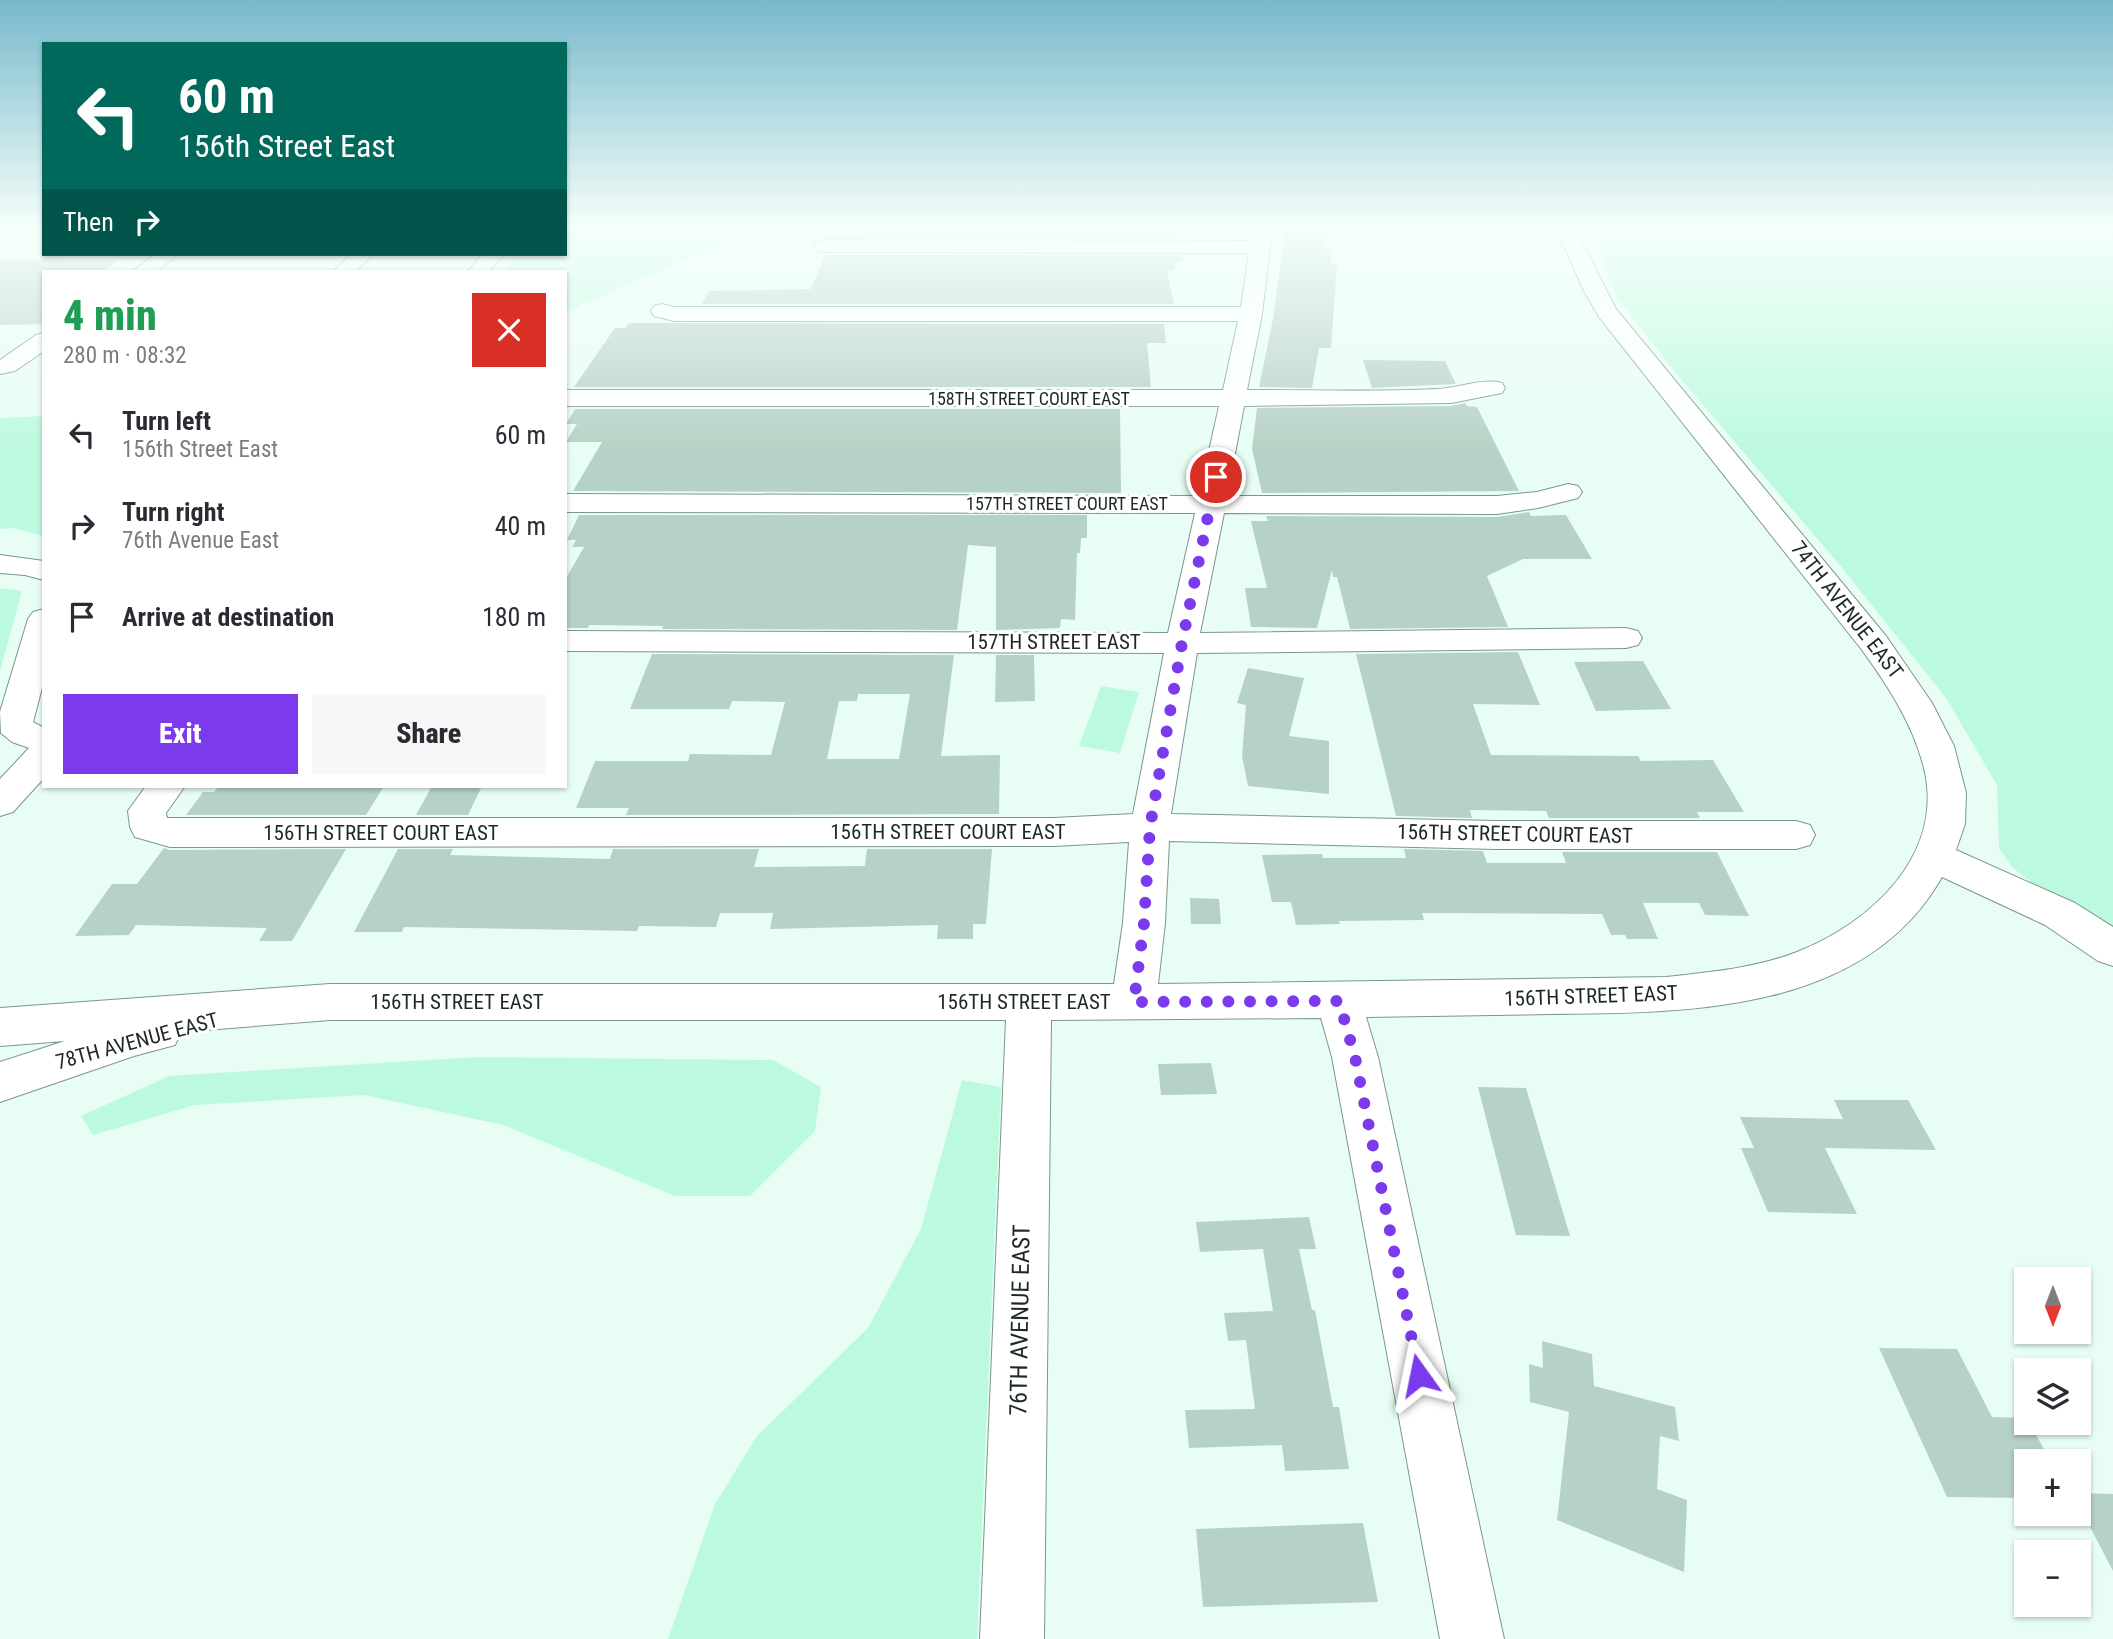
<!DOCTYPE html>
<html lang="en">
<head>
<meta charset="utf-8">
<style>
	body { margin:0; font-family:"Roboto Condensed",sans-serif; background:#f7f7f7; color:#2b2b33; height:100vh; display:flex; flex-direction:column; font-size:26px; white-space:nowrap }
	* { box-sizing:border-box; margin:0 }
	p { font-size:23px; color:#7c7c81 }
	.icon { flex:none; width:38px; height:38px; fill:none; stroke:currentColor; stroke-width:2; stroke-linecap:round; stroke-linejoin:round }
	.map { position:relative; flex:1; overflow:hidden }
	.details { position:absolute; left:42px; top:270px; width:525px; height:518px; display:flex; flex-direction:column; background:#fff; border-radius:0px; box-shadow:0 2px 5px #0004 }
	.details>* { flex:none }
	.top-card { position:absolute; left:42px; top:42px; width:525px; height:214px; border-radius:0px; box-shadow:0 2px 5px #0004; background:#00695c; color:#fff; overflow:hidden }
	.needle { width:46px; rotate:180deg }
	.controls { position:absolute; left:2014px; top:1267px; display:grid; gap:14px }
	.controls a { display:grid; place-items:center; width:77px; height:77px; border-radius:0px; background:#fff; box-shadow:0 2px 5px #0004; font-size:35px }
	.pin { position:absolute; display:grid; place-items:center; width:60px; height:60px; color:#fff; margin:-30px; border:4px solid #fff; border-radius:50%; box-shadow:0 2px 7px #0007 }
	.me { position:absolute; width:77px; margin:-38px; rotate:348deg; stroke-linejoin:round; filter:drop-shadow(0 0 5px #0008) }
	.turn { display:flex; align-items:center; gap:24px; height:147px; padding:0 21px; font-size:32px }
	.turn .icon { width:91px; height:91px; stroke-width:2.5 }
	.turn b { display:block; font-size:49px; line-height:60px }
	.then { display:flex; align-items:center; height:66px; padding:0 21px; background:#0003; gap:14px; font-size:26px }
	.round { display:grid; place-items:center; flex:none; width:74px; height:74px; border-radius:0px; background:#f7f7f7 }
	.head { display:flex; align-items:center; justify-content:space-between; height:119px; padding:0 21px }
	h1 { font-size:42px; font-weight:800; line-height:52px; color:#1e9e55 }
	.button { display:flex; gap:14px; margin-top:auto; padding:14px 21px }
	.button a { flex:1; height:80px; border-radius:0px; background:#7c3aed; color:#fff; font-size:28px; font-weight:800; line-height:80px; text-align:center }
	.button a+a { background:#f7f7f7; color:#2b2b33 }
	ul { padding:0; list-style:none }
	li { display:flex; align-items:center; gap:21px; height:91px; padding:0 21px }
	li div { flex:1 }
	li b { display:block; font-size:26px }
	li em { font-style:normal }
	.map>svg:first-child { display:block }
	.green { fill:#bcfadf }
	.building { fill:#b6d1c5; fill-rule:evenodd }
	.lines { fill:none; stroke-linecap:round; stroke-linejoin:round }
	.minor-casing { stroke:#7c968a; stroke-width:2 }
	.minor { fill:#fff; fill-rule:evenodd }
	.route { stroke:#7c3aed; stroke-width:12; stroke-dasharray:0 21.6 }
	.labels { text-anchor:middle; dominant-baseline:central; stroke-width:6; stroke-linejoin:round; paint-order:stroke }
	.far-street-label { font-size:18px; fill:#1e2924; stroke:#fff }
	.street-label { font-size:21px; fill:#1e2924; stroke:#fff }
	.near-street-label { font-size:24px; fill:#1e2924; stroke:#fff }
</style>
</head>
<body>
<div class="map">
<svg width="2113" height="1639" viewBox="0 0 2113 1639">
	<rect width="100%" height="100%" fill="#e8fef4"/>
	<path class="green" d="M565 225H765L565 312V271H505L520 254H565Z
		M1627 225H2113V927L2033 884 2012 867 1999 848 1997 785 1946 698 1838 563 1674 371 1617 298 1598 243 1606 235Z
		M44 416V536L12 528 0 529V418Z
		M0 588 22 591 0 671Z
		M1101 686 1139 692 1120 753 1079 746Z
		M476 1057 773 1060 821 1087 815 1131 750 1196H675L503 1125 364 1095 195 1105 93 1135 81 1116 169 1076Z
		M962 1080 1001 1087 977 1639H668L715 1504 757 1436 868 1328 921 1229Z"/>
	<path class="building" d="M1176 225 1179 238H926L930 227Z
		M1285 231 1324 234 1325 249H1332L1331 264H1337L1331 348H1319L1312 388 1259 387 1273 319Z
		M825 255H1182L1184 262H1174L1175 270H1167L1174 304H702L709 291 811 289Z
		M0 259 117 261 103 271H44V324L0 325Z
		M629 323 1164 324 1166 343H1147L1151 387H574L615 328H625Z
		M1363 360 1445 361 1456 384 1372 388Z
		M1465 403 1467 406 1477 407 1519 491 1262 493 1252 449 1257 408 1451 406Z
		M575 409H1120L1121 493 573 491 602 442H566L577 424H566Z
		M1529 512 1531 516 1566 515 1592 559H1523L1487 576 1508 627 1350 629 1337 577H1333L1332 570 1317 628 1251 627 1245 588H1267L1251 521H1268L1266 516 1497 517Z
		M579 515H1087V538H1081L1080 553H1077L1075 620 1061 619 1060 628 996 630V547L968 545 957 630 662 629 663 626 589 625 588 628H565V580L584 547H572L576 540H567Z
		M1518 652 1540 705 1473 704 1491 755 1638 756 1641 761 1713 760 1744 812H1697L1700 818H1549L1546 811 1470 810 1472 818 1396 816 1356 654Z
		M652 654 954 655 941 756 1000 755 999 814 626 815 629 808H576L595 761H688L690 754 771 755 785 702 732 701 729 709H630ZM858 694H910L899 759H827L839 701H857Z
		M996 655H1034L1035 701 995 702Z
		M1643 661 1671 709 1596 711 1574 662Z
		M1248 668 1304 678 1289 736 1329 741V794L1248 786 1242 756 1246 705 1237 703Z
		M219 786H384L366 815H186L203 792H214Z
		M432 786H482L468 815H416Z
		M164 848 170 850 346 849 292 941H259L267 928 136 925 129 935 75 936 112 884H137Z
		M398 849H453L450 855 610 859 613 849H759L754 867 865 866 867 849H992L986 924H973V939H937L938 925 770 929 773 913H720L716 927 639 926 637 931 404 927 402 932H354Z
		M1404 849 1483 851 1487 863H1566L1562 852H1717L1749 916 1705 915 1699 903H1643L1658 939H1627L1625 935H1611L1602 914 1422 913 1424 920 1339 921 1340 924 1296 925 1291 902H1272L1262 855 1322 854 1323 858H1406Z
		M1190 898 1219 899 1221 924H1191Z
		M1211 1063 1217 1094 1161 1095 1158 1064Z
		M1478 1087 1526 1088 1570 1236 1516 1235Z
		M1834 1100H1908L1936 1150 1825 1148 1857 1214 1768 1212 1741 1148H1754L1740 1117 1843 1119Z
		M1309 1217 1316 1249H1299L1312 1310H1315L1333 1407H1339L1349 1469 1285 1471 1282 1445 1189 1448 1185 1410 1255 1409 1246 1340 1228 1341 1224 1313 1273 1311 1263 1249 1200 1252 1196 1222Z
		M1542 1341 1592 1354 1594 1386 1675 1407 1679 1441 1660 1436 1657 1489 1687 1500 1684 1572 1557 1520 1569 1412 1530 1402 1529 1364 1543 1368Z
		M1879 1348 1957 1349 1992 1417 2026 1418V1423H2030L2050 1461H2026V1498L1947 1497Z
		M2079 1493 2113 1494V1571L2079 1506Z
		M1363 1523 1378 1602 1203 1607 1196 1529Z"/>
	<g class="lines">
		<g class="minor-casing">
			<path id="minor" d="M0 225H25L22 229 0 239Z
				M1259 225H1272L1276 229 1270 247 1262 314 1247 390C1311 390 1374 392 1438 389 1458 388 1482 378 1502 383L1505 388 1502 393 1451 403 1244 406 1227 496H1497L1537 492 1568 484 1578 486 1582 492 1578 498 1538 508 1497 514 1224 513 1200 633 1626 628 1638 631 1642 638 1638 645 1626 648 1197 653 1171 814 1496 821H1796L1810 825 1815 835 1810 845 1796 849H1496L1169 841 1165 923 1158 984 1666 977C1710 972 1756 968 1797 952 1871 923 1945 855 1924 768 1913 724 1888 686 1862 650L1599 317 1584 291 1555 225H1573L1616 309 1886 636 1932 703 1954 746 1966 793 1965 824 1956 850 2075 903 2113 927V966L2098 961 2045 925 1942 877C1865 1013 1688 1013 1552 1014 1490 1015 1428 1016 1366 1017L1378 1057 1504 1639H1440L1332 1057 1321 1018 1051 1020 1044 1639H980L1006 1020H330L181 1032 175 1045 134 1056 0 1102V1062L65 1041 0 1046V1008L330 984H1114L1123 923 1129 842 1054 846 170 847 135 837 130 827 128 811 146 786H185L166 813 167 818H1054L1133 814 1164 653 565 651V631L1168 633 1195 513 565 512V494L1199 496 1219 406H565V390H1223L1238 321H674L654 316 651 311 654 306 662 304 674 307H1241L1249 253 824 252 817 250 814 246 817 242 824 240 1252 241Z
				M155 254H178L157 271H133Z
				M351 254H373L356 271H334Z
				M483 254H504L489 271H468Z
				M44 333V351L15 371 0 374V360L36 335Z
				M0 555 44 561V580L25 575 0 573Z
				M44 609V680L33 722 44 728V778L13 812 0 816V779L29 748 12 742 1 733 0 712 28 619 33 612Z"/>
		</g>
		<use href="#minor" class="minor"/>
	</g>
	<linearGradient id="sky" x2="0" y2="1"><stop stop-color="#77b9cb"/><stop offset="0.5" stop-color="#f5fffa"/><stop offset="1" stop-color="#f5fffa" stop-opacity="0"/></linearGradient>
	<rect width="2113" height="454" fill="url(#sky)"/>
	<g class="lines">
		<path class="route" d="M1216 477 1182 643 1150 827 1144 923 1134 1002 1339 1001 1355 1057 1419 1375"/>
	</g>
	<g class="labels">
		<g class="far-street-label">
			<text x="1029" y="398">158TH STREET COURT EAST</text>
			<text x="1067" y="503">157TH STREET COURT EAST</text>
		</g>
		<g class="street-label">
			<text transform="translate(1847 610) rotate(52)">74TH AVENUE EAST</text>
			<text x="1054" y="642">157TH STREET EAST</text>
			<text x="948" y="832">156TH STREET COURT EAST</text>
			<text x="381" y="833">156TH STREET COURT EAST</text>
			<text transform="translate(1515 834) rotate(1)">156TH STREET COURT EAST</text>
			<text transform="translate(1591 996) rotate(-2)">156TH STREET EAST</text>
			<text x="457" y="1002">156TH STREET EAST</text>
			<text x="1024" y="1002">156TH STREET EAST</text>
			<text transform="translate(137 1041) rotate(-15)">78TH AVENUE EAST</text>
		</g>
		<g class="near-street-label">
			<text transform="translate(1020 1320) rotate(-89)">76TH AVENUE EAST</text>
		</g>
	</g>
</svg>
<div class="controls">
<a><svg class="needle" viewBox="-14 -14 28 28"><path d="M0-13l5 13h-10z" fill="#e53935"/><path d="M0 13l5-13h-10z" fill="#7c7c81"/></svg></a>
<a><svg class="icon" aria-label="layers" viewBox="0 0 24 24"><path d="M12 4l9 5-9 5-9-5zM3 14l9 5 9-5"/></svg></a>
<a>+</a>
<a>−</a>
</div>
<div class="pin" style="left:1216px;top:477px;background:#d93025"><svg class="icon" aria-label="arrive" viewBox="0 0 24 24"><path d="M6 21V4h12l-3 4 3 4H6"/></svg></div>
<svg class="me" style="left:1419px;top:1375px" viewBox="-20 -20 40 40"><path d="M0-17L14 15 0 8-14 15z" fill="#7c3aed" stroke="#fff" stroke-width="4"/></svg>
<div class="top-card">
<div class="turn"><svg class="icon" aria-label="left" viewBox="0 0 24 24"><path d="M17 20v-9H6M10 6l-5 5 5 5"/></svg><div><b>60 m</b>156th Street East</div></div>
<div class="then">Then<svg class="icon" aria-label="right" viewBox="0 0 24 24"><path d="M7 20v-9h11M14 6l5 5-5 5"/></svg></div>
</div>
<section class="details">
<div class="head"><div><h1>4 min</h1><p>280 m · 08:32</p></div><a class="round" style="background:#d93025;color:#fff"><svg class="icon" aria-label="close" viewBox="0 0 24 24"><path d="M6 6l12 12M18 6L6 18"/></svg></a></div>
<ul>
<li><svg class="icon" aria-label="left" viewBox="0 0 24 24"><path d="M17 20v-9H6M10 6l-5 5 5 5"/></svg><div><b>Turn left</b><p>156th Street East</p></div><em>60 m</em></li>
<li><svg class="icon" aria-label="right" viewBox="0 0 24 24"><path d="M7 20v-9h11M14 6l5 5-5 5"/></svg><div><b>Turn right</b><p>76th Avenue East</p></div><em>40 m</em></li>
<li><svg class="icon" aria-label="arrive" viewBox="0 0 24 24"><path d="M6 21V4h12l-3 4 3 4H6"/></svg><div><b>Arrive at destination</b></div><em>180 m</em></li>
</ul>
<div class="button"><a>Exit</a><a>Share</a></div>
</section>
</div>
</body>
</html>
